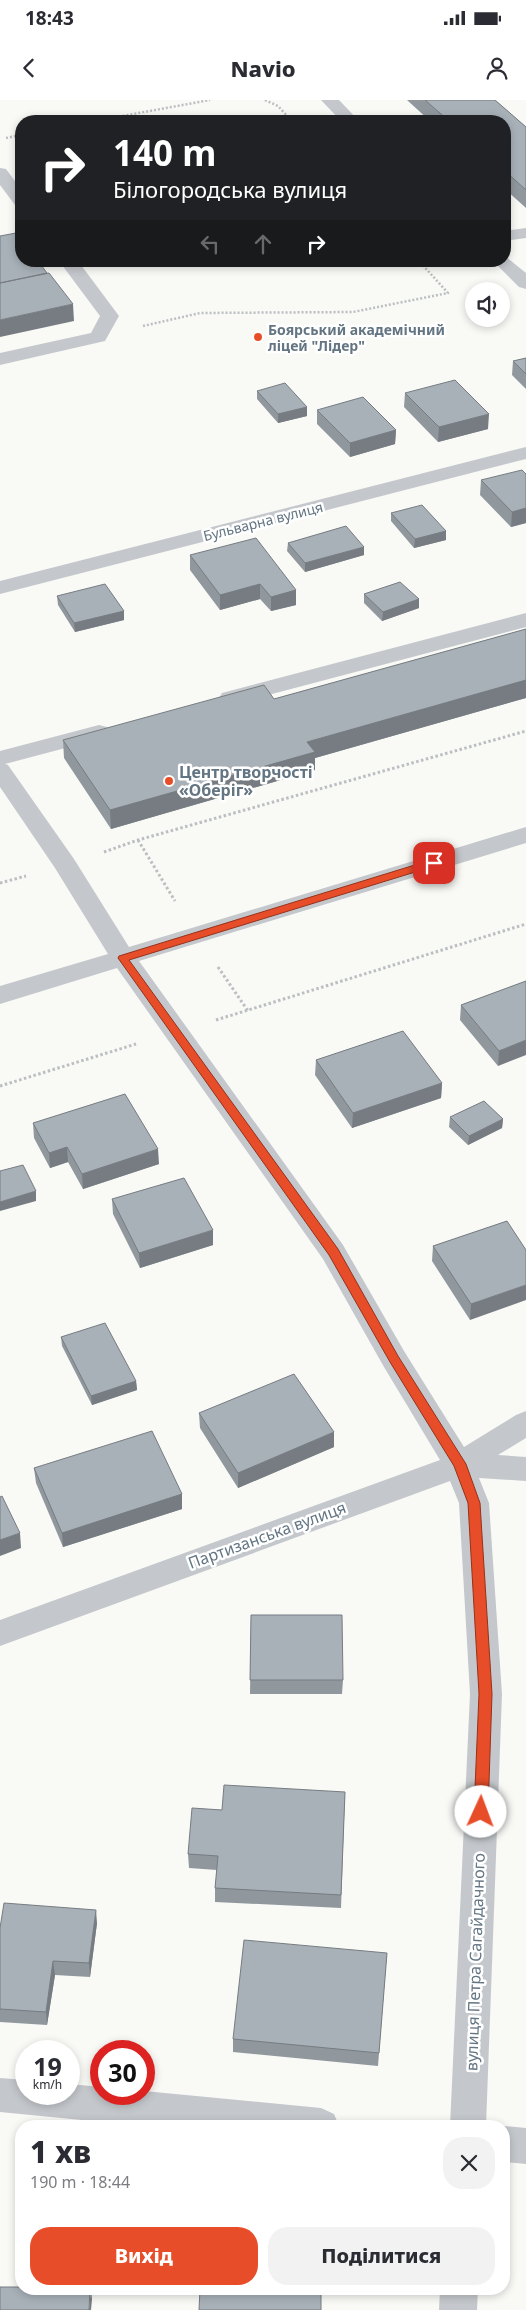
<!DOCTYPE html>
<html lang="uk">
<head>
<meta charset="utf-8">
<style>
	body { margin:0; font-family:"Noto Sans",sans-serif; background:#f2f2f3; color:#2b2b33; height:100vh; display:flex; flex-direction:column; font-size:19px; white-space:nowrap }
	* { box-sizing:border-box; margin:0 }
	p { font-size:16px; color:#7c7c81 }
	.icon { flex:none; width:28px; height:28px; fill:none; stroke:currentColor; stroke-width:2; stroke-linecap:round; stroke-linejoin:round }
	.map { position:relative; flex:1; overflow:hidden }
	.panel { position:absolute; left:15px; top:2020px; width:495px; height:175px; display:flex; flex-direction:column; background:#fff; border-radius:20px; box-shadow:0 2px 8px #0003 }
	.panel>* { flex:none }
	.guide { position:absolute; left:15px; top:15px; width:496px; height:152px; border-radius:20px; box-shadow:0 2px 8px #0003; background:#202124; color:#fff; overflow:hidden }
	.controls { position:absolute; left:465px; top:182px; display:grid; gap:10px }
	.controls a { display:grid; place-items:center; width:45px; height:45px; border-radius:50%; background:#fff; box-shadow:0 2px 8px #0003; font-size:25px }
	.speed { position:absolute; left:15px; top:1940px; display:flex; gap:10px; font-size:25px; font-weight:700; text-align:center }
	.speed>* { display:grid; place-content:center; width:65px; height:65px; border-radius:50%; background:#fff; box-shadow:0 2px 8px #0003; line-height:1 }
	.speed small { font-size:12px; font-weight:400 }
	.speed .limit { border:8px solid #d22; background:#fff; color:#111 }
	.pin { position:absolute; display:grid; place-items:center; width:42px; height:42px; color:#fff; margin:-21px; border-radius:10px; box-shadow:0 2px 8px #0006 }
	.me { position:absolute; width:55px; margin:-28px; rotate:2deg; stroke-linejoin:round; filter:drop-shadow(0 0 4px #0008) }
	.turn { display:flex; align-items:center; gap:18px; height:105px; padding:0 15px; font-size:22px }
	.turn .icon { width:65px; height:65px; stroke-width:2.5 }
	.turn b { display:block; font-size:35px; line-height:42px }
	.lanes { display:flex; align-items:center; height:48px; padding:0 15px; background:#0003; justify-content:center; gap:25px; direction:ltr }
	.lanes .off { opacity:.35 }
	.round { display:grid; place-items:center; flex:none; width:52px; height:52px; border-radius:20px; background:#f2f2f3 }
	.summary { display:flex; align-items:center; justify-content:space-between; height:85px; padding:0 15px }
	h1 { font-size:30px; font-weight:800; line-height:38px }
	.action { display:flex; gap:10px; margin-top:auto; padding:10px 15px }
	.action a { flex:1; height:58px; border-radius:20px; background:#e74d28; color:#fff; font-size:20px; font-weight:800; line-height:58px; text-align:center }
	.action a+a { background:#f2f2f3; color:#2b2b33 }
	.status { display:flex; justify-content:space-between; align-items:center; height:35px; padding:0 25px; background:#fff; direction:ltr }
	.status svg { height:14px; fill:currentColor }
	header { display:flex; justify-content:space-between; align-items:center; height:65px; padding:0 15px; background:#fff; font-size:22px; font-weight:800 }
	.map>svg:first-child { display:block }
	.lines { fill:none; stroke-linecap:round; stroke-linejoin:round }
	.path-far1 { stroke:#bbbfc1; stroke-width:2.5; stroke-dasharray:2 2; stroke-linecap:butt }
	.path { stroke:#bbbfc1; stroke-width:3; stroke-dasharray:2.5 2.5; stroke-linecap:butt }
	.minor { fill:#c4c8cc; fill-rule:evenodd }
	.wall { fill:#90989e }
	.shaded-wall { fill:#767c81 }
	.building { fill:#a8b1b8; stroke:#767c81 }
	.route { fill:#e74d28; stroke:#96321a }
	.poi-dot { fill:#e74d28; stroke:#fff; stroke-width:2 }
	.labels { text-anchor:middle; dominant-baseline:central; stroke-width:5; stroke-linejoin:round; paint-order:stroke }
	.far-poi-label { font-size:14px; font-weight:bold; fill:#637582; stroke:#fff; text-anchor:start }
	.far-street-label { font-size:14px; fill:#637582; stroke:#fff }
	.poi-label { font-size:16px; font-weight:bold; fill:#637582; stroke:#fff; text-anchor:start }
	.street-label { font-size:16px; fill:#637582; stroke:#fff }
</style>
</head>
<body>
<div class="status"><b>18:43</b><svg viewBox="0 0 49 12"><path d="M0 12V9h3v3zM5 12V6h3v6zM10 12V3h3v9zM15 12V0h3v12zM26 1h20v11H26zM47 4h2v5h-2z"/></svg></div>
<header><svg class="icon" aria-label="back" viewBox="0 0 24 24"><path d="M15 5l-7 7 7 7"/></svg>Navio<svg class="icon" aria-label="person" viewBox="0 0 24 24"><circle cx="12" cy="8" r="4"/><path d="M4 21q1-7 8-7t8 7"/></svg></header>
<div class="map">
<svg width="526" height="2210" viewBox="0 0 526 2210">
	<rect width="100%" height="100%" fill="#f9f9f6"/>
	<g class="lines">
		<path class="path-far1" d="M265 0 278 6 292 21
			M95 21 210 0
			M6 38 21 35
			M143 226 200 213 353 212 448 193 419 161"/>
		<path class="path" d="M138 740 175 801
			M104 752 138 740 526 631
			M0 783 26 776
			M218 867 248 911
			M216 920 526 824
			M0 986 136 944"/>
		<path class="minor" d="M321 0H339L359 21H341Z
			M0 68 6 69 21 89V106L15 105 0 85Z
			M526 128V138L505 141V131Z
			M505 156 526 173V189L519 187 493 161H505Z
			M59 161H78L119 216 105 241 0 265V253L91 233 100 216Z
			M526 347V359L0 494V481Z
			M526 513V527L230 605 222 603 219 598 222 593Z
			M99 625 107 627 110 632 107 637 5 664 8 665 74 759 129 847 526 727V743L139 861 343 1145 404 1251 464 1347 516 1315 526 1311V1338L498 1355 526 1357V1381L479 1378 489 1403 502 1594 486 2026H450L470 1594 459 1403 450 1381 0 1546V1520L440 1360 384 1267 323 1159 117 868 0 904V886L108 854 55 768 0 687V651Z
			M0 1978 26 1980V1994H69V1984L101 1987V1994H144V1991L321 2008 334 2014 339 2026H143L0 2012Z
			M504 2026 526 2028V2064L504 2062Z
			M440 2189H478L477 2210H439Z"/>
	</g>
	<path class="wall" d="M407 0H495L526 27V108L505 89V21H430Z
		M526 258V289L512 275 513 261Z
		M257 291 307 307V316L278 323 257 299Z
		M405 293 488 329 438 342 404 307Z
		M317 310 396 330 395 344 350 357 317 324Z
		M526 374V423L511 427 480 395 481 380Z
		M391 413 446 431V440L414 448 391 421Z
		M288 443 364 447V455L305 472 287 451Z
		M190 455 296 490V505L271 511 260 499 220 510 190 470Z
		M364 494 419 499V508L382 521 364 503Z
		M57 496 124 511V520L75 532 58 505Z
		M526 529V598L315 658V670L111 729 64 658 63 640 274 599Z
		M526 881 498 966 460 920 461 905Z
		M316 960 442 983 441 998 352 1028 315 975Z
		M450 1017 503 1019 502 1028 468 1045 449 1027Z
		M33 1023 159 1064 83 1089 68 1062 50 1068 34 1038Z
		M112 1099 213 1145 140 1168 113 1114Z
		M507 1121 470 1220 432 1161 433 1146Z
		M61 1237 136 1281 137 1290 92 1305 62 1246Z
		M199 1313 334 1347 238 1388 200 1328Z
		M34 1368 182 1394V1409L63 1447 36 1383Z
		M251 1515 343 1580 342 1594H250Z
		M345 1692 341 1808 215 1802V1788L217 1770 189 1768 188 1754 222 1710Z
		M97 1823 90 1877 55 1875 47 1925 0 1922V1828Z
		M387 1853 378 1966 233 1952V1939Z"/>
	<path class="shaded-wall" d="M73 204 74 221 0 237V220Z
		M307 307V316L278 323V314Z
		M489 314 488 329 438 342 439 327Z
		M396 330 395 344 350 357V343Z
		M526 408V423L511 427 512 412Z
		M446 431V440L414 448 415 439Z
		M364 447V455L305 472V463Z
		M260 484V499L220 510V495Z
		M296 490V505L271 511V497Z
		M419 499V508L382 521 383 512Z
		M124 511V520L75 532 74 523Z
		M526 580V598L315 658V670L111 729 110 710 307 642Z
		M526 940V955L498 966 499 951Z
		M442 983 441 998 352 1028 353 1013Z
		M503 1019 502 1028 468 1045 469 1036Z
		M67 1047 68 1062 50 1068 49 1053Z
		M158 1049 159 1064 83 1089 82 1074Z
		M36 1091V1101L0 1111V1102Z
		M213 1130V1145L140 1168 139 1153Z
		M526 1185V1200L470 1220 471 1204Z
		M136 1281 137 1290 92 1305 91 1296Z
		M334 1332V1347L238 1388V1373Z
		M182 1394V1409L63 1447 62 1433Z
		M20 1433 21 1448 0 1456V1440Z
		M96 1810 97 1823 90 1877 89 1863Z
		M53 1861 55 1875 47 1925 46 1912Z
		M91 2189 92 2199 91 2210H89Z"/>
	<path class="building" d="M425 0H495L526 27V90L505 71V21H449Z
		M16 133 21 140V161H38L47 173 0 183V136Z
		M49 173 73 204 0 220V183Z
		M526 258V274L513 261Z
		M455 280 489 314 439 327 405 293Z
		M285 283 307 307 278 314 257 291Z
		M363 297 396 330 350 343 317 310Z
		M522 370 526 374V408L512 412 481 380Z
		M422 405 446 431 415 439 391 413Z
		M346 426 364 447 305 463 288 443Z
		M256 438 296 490 271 497 260 484 220 495 190 455Z
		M400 482 419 499 383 512 364 494Z
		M105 484 124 511 74 523 57 496Z
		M526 529V580L307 642 315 652 110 710 63 640 264 585 274 599Z
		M526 881V940L499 951 461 905Z
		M403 931 442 983 353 1013 316 960Z
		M125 994 158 1049 82 1074 67 1047 49 1053 33 1023Z
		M484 1001 503 1019 469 1036 450 1017Z
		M23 1065 36 1091 0 1102V1071Z
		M184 1078 213 1130 139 1153 112 1099Z
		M507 1121 526 1150V1185L471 1204 433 1146Z
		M105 1223 136 1281 91 1296 61 1237Z
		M294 1274 334 1332 238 1373 199 1313Z
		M152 1331 182 1394 62 1433 34 1368Z
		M2 1396 20 1433 0 1440V1397Z
		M251 1515H342L343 1580H250Z
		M224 1685 345 1692 341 1795 215 1788 218 1756 188 1754 192 1708 222 1710Z
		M4 1803 96 1810 89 1863 53 1861 46 1912 0 1909V1828Z
		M244 1840 387 1853 379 1953 233 1939Z
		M0 2187H21V2189H90L89 2210H0Z
		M200 2189H321V2210H199Z"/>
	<path class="route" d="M431 760H434L440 763 438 765 129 860 338 1149 398 1256 466 1364 480 1403 492 1594 488 1712 486 1716 481 1718 476 1716 474 1712 479 1594 468 1403 454 1366 390 1262 329 1155 118 858 119 856Z"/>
	<g class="poi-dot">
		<circle cx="258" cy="237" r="5"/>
		<circle cx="169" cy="681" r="5"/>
	</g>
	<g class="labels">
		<g class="far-poi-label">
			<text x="268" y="229">Боярський академічний<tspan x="268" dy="16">ліцей "Лідер"</tspan></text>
		</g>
		<g class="far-street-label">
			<text transform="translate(263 421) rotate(-14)">Бульварна вулиця</text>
		</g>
		<g class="poi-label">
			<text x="179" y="672">Центр творчості<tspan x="179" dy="18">«Оберіг»</tspan></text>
		</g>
		<g class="street-label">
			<text transform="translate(267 1435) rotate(-20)">Партизанська вулиця</text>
			<text transform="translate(475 1862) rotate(-88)">вулиця Петра Сагайдачного</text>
		</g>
	</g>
</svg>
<div class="controls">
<a><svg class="icon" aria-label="sound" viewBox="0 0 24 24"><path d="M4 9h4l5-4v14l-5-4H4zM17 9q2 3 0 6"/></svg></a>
</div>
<div class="speed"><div>19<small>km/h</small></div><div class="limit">30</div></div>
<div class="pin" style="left:434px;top:763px;background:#d93025"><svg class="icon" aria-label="arrive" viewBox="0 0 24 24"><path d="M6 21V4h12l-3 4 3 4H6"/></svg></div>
<svg class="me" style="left:481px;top:1712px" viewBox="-20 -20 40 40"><circle r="19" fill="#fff"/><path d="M0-13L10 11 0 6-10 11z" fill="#e74d28"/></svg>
<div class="guide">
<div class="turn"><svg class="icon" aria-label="right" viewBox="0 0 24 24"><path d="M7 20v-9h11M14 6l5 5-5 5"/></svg><div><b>140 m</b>Білогородська вулиця</div></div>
<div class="lanes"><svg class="icon off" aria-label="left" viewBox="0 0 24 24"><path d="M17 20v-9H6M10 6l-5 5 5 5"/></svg><svg class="icon off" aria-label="ahead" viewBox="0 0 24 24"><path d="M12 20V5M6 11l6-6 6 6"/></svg><svg class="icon" aria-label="right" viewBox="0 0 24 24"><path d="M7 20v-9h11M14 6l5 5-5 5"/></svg></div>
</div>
<section class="panel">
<div class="summary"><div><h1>1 хв</h1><p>190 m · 18:44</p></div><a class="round"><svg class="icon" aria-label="close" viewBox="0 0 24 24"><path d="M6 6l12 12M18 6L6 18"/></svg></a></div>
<div class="action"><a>Вихід</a><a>Поділитися</a></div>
</section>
</div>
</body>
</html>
